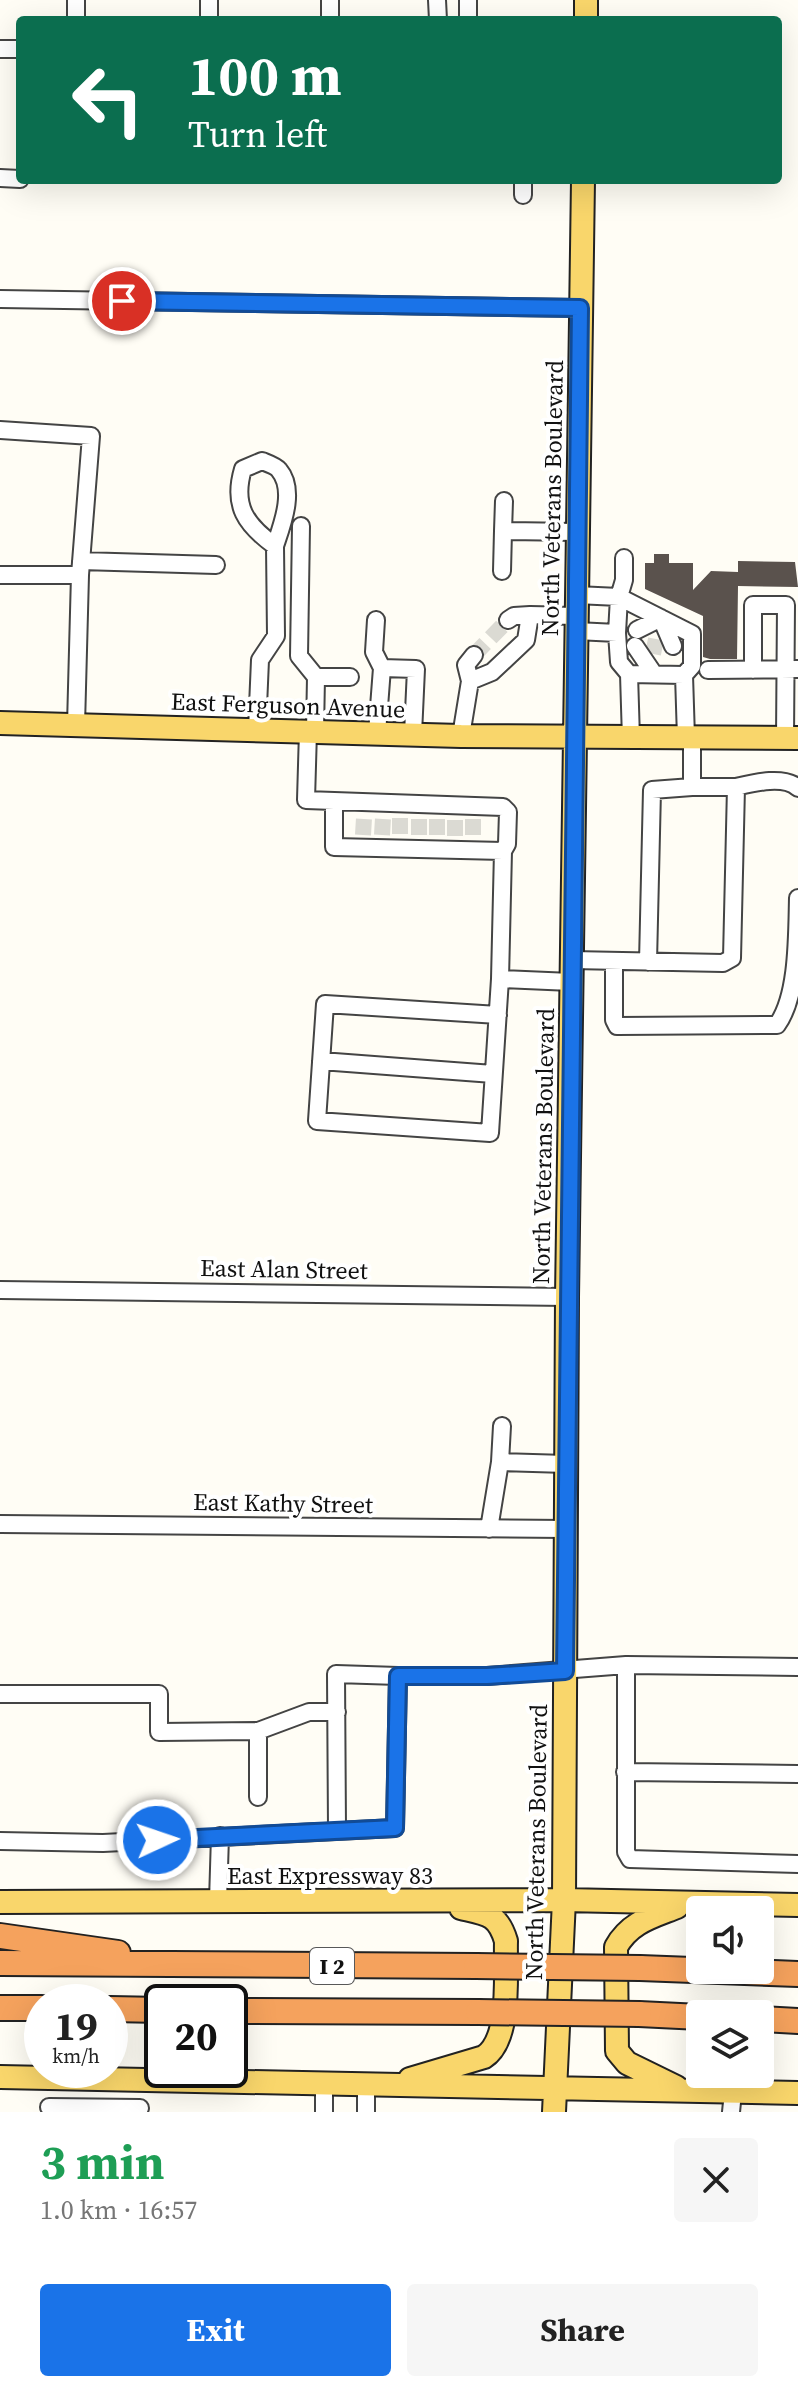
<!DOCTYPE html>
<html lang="en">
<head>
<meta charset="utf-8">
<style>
	body { margin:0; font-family:"Source Serif 4",serif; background:#f6f6f6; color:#222; height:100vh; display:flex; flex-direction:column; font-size:30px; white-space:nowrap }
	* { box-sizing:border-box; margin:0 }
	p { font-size:26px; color:#767676 }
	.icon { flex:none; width:44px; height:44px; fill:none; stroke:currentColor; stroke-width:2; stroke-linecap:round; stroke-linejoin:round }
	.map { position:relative; height:2112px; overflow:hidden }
	.details { display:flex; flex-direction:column; background:#fff; flex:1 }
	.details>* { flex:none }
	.hud { position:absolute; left:16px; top:16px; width:766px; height:168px; border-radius:8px; box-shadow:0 8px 32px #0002; background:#0b6e4f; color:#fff; overflow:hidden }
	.tools { position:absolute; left:686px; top:1896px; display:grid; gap:16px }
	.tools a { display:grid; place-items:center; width:88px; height:88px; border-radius:8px; background:#fff; box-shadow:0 8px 32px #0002; font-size:40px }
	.speed { position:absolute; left:24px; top:1984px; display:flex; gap:16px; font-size:40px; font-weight:700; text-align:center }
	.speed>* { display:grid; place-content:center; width:104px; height:104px; border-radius:50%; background:#fff; box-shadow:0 8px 32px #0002; line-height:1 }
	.speed small { font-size:20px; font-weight:400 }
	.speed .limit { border:4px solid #111; border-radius:12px; background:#fff; color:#111 }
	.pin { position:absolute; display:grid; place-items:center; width:68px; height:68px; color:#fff; margin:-34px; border:4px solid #fff; border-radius:50%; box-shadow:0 2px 8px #0007 }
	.me { position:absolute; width:88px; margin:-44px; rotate:87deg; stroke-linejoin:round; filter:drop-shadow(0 0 6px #0008) }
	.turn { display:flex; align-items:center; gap:28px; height:168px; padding:0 40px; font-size:36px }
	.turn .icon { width:104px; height:104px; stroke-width:2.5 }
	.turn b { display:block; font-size:56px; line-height:68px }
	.round { display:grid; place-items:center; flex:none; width:84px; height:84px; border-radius:8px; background:#f6f6f6 }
	.overview { display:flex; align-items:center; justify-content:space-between; height:136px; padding:0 40px }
	h1 { font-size:48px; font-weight:700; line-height:60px; color:#1e9e55 }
	.cta { display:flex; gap:16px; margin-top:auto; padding:16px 40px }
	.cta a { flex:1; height:92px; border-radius:8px; background:#1a73e8; color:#fff; font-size:32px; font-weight:700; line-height:92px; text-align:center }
	.cta a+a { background:#f6f6f6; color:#222 }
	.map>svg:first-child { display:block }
	.building { fill:#5a524d }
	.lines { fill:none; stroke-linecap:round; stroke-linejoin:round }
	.minor-tunnel { stroke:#dbdad3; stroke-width:16; stroke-dasharray:16 8; stroke-linecap:butt }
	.minor-casing { stroke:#444; stroke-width:20 }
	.major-casing { stroke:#222; stroke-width:26 }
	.highway-casing { stroke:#222; stroke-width:28 }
	.minor { stroke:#fff; stroke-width:16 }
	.major { stroke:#f9d66b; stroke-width:22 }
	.highway { stroke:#f5a25d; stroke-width:24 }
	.highway-bridge-casing { stroke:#222; stroke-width:28; stroke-linecap:butt }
	.highway-bridge { stroke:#f5a25d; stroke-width:24 }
	.route-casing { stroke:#114b97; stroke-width:20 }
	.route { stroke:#1a73e8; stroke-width:14 }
	.labels { text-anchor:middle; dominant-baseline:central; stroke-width:8; stroke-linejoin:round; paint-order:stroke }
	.shield { fill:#fff; stroke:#585858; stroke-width:2 }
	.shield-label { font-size:22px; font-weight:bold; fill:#111 }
	.street-label { font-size:24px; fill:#111; stroke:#fff }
</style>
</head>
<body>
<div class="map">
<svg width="798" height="2112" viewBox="0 0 798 2112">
	<rect width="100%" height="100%" fill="#fffdf5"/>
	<path class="building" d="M654 554H669V563H693V590L711 571 738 572V561L795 562 798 587 738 586 737 659H710L703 657V616L645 589V563H654Z"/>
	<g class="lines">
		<path class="minor-tunnel" d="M653 654 656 639
			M474 655 508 620
			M400 818V835
			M437 819V836
			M473 819V836
			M363 835 364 818
			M382 835 383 818
			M419 835V819
			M455 836V819"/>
		<g class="minor-casing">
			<path id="minor" d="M76 0V20
				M209 0V20
				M437 0 438 20
				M330 20V0
				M468 20V0
				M0 49H20
				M0 178 20 179
				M523 195V180
				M0 299 580 308
				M0 430 91 436 80 575H0
				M504 501 503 531 577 532
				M301 526 299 656 316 677
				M624 558V580L619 597 692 634V666L684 675
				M81 561 216 565
				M502 571 503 531
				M661 618 673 646
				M376 620 374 652 382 668 377 733
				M508 620 514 616 530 615
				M637 630 661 618
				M576 631 617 633 619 597 576 595
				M617 633 619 662 629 674
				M635 646 654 674
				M382 668 416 669 413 734
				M708 670 798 669
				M753 670V605H786L785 738
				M470 681 466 665 474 655
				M76 725 80 575
				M257 730 260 660 276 636 275 546C246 525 232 506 243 469L262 461C267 463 276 466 279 470 296 490 282 525 275 546
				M308 731 306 800 503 807 508 812 507 844 503 851 500 979 571 982
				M315 731 316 677H350
				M461 736 470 681 492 672 526 640 530 615 576 616
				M631 739 629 674 684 675 686 738
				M736 787C753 783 784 775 798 788
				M334 801V847L503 851
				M572 960 723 963 732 958 736 787H692V738
				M614 961V1020L617 1026 777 1025C798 996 797 938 798 898
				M648 962 652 790 692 787
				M498 1015 325 1004 317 1121 490 1133C493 1082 497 1031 500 979
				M321 1061 493 1074
				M0 1290 567 1297
				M500 1462 566 1464
				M0 1524 566 1529
				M489 1529 500 1462 502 1426
				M626 1665V1852L630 1859 798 1864
				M398 1676H487L626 1665 798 1667
				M0 1694H159V1732L258 1731V1797
				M258 1731 309 1712H337
				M625 1772 798 1774
				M0 1841 103 1843 395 1828 398 1676 336 1674 337 1829
				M218 1901 220 1836
				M49 2107 140 2108
				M324 2112V2083
				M366 2112V2084
				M731 2112 733 2092"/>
		</g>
		<g class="major-casing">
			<path id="major" d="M586 20V0
				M0 723 461 736 798 738
				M0 1902 564 1900 798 1905
				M0 2077 798 2093
				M410 2079 484 2057C512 2039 505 1972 506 1941 498 1914 487 1914 461 1908
				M676 2087 627 2063 617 2051 616 1947C630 1922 652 1917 677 1907
				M554 2112 564 1900 567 1297 583 180"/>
		</g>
		<g class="highway-casing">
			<path id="highway" d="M0 1936 118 1953
				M0 1963 476 1966
				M640 1968 798 1974
				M0 2008H42
				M110 2009 162 2010
				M230 2011 478 2012
				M639 2014 700 2017
				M760 2019 798 2021"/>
		</g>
		<use href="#minor" class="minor"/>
		<use href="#major" class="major"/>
		<use href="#highway" class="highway"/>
		<g class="highway-bridge-casing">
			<path id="highway-bridge" d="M476 1966 640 1968
				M478 2012 639 2014"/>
		</g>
		<use href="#highway-bridge" class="highway-bridge"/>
	</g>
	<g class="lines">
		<g class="route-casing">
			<path id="route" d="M122 301 580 308 565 1671 487 1676H398L395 1828 157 1840"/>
		</g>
		<use href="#route" class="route"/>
	</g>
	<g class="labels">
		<rect class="shield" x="310" y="1948" width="44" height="36" rx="6"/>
		<g class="shield-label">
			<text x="332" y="1966">I 2</text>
		</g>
		<g class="street-label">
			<text transform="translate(552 498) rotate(-89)">North Veterans Boulevard</text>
			<text transform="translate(288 705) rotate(2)">East Ferguson Avenue</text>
			<text transform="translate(543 1146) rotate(-89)">North Veterans Boulevard</text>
			<text transform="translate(284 1269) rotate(1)">East Alan Street</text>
			<text transform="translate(283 1503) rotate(1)">East Kathy Street</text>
			<text transform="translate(536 1842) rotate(-89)">North Veterans Boulevard</text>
			<text x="330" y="1875">East Expressway 83</text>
		</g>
	</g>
</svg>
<div class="tools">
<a><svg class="icon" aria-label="sound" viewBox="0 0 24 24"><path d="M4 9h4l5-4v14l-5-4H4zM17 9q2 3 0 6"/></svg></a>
<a><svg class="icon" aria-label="layers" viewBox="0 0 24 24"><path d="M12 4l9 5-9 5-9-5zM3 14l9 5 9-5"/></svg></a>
</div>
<div class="speed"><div>19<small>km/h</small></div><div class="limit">20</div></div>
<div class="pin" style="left:122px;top:301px;background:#d93025"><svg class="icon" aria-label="arrive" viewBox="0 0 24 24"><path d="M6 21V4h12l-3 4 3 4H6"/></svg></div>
<svg class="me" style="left:157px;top:1840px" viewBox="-20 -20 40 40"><circle r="17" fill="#1a73e8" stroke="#fff" stroke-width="3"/><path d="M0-11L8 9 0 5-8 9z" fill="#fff"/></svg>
<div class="hud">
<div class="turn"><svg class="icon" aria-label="left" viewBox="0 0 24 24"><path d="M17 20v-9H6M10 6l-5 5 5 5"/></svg><div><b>100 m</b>Turn left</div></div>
</div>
</div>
<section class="details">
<div class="overview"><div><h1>3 min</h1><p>1.0 km · 16:57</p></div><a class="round"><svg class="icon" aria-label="close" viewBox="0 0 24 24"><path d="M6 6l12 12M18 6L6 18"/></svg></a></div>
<div class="cta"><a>Exit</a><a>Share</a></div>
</section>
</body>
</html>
